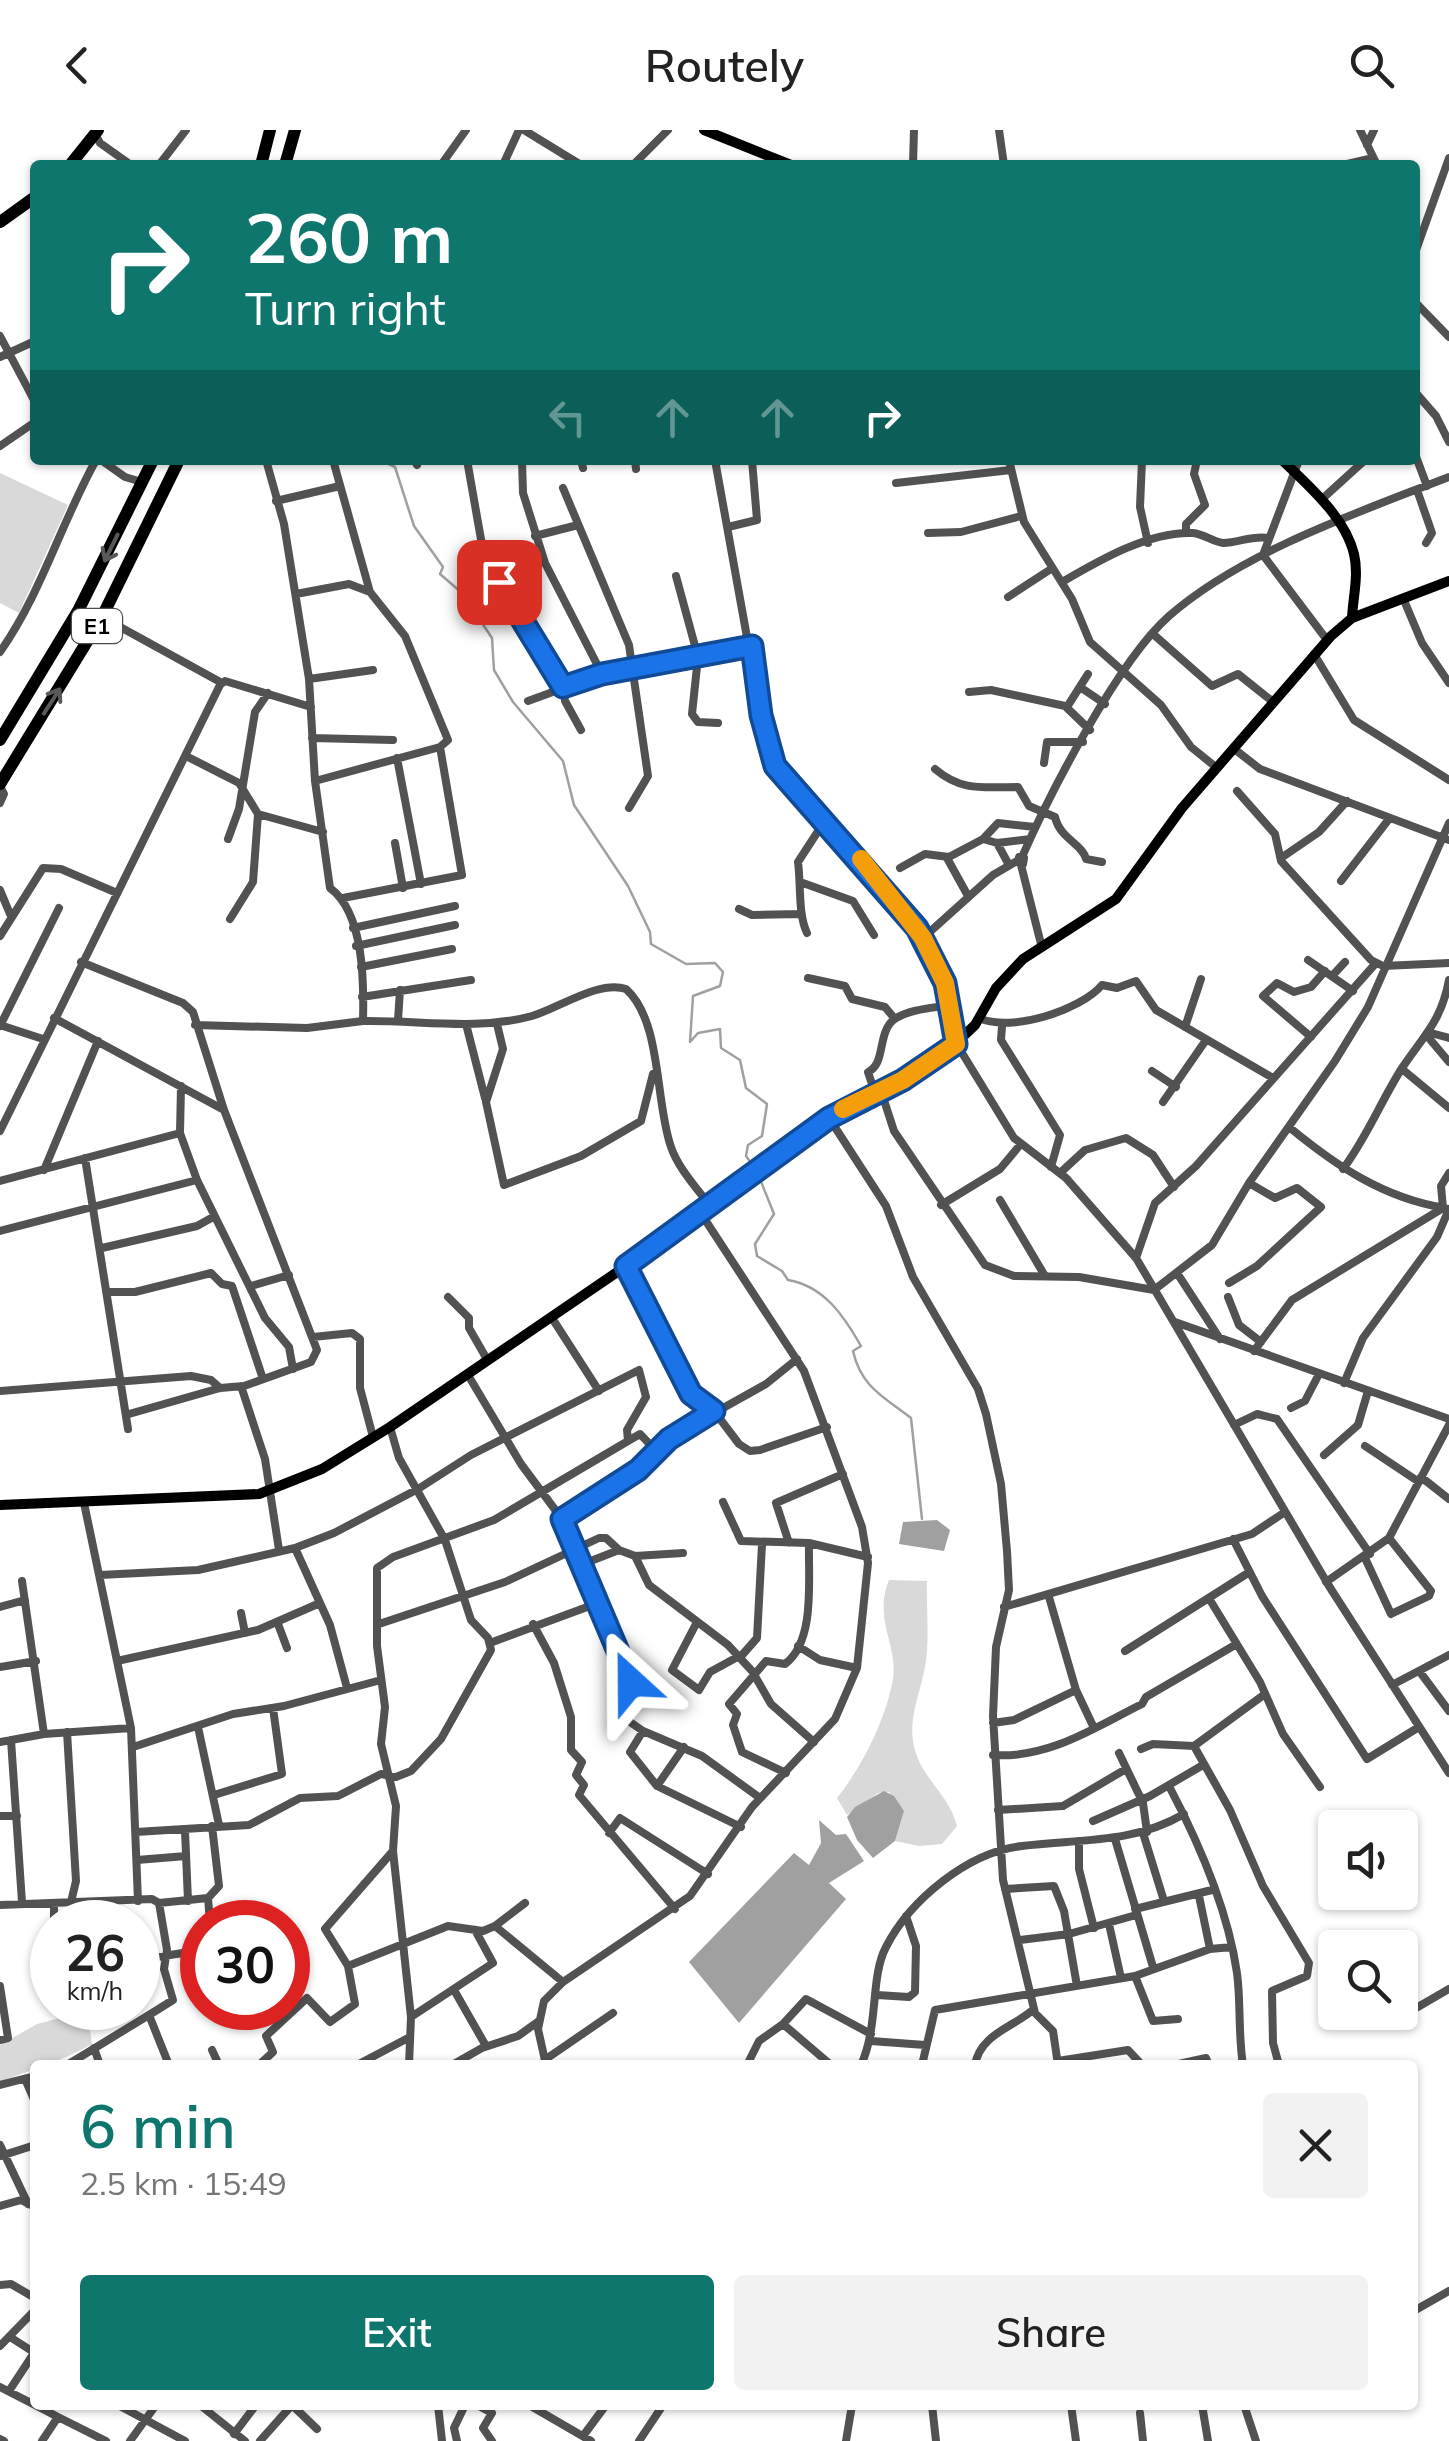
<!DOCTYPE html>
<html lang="en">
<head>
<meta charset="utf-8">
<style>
	body { margin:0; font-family:Mulish,sans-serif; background:#f2f2f2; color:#222; height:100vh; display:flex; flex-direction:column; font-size:38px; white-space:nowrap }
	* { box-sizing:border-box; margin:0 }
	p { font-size:32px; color:#767676 }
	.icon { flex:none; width:55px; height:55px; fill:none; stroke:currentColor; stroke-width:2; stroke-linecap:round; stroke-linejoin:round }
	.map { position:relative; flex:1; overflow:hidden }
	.drawer { position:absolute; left:30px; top:1930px; width:1388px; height:350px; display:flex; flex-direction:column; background:#fff; border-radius:10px; box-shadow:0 2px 8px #0004 }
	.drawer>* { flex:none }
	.banner { position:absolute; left:30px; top:30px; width:1390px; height:305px; border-radius:10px; box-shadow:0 2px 8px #0004; background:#0f766e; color:#fff; overflow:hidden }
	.controls { position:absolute; left:1318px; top:1680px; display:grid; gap:20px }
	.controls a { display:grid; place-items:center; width:100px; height:100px; border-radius:10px; background:#fff; box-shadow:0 2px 8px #0004; font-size:50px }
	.speed { position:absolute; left:30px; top:1770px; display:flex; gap:20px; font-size:50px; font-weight:700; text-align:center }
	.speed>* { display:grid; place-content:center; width:130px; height:130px; border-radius:50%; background:#fff; box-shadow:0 2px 8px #0004; line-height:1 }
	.speed small { font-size:25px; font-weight:400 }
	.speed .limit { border:15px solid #d22; background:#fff; color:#111 }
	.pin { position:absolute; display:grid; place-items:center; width:85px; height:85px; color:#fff; margin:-42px; border-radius:20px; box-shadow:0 5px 15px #0006 }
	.me { position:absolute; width:110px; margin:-55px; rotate:336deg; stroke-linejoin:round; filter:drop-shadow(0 0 8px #0008) }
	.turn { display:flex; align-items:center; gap:35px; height:210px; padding:0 50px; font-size:45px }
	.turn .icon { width:130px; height:130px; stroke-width:2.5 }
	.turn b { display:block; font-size:70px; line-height:85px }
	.lanes { display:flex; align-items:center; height:95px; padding:0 50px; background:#0003; justify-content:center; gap:50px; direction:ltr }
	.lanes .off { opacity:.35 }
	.round { display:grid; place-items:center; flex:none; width:105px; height:105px; border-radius:10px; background:#f2f2f2 }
	.summary { display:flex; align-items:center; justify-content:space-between; height:170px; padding:0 50px }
	h1 { font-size:60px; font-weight:600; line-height:75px; color:#0f766e }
	.cta { display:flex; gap:20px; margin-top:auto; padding:20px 50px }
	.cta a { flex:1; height:115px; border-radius:10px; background:#0f766e; color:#fff; font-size:40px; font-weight:600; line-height:115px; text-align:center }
	.cta a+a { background:#f2f2f2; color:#222 }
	header { display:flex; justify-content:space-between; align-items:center; height:130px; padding:0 50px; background:#fff; font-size:45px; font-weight:600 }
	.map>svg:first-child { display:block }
	.green { fill:#d9d9d9 }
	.water { fill:#a0a0a0 }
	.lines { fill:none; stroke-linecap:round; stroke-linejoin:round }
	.stream { stroke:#a0a0a0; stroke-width:2.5 }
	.minor { stroke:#525252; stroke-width:8 }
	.major { stroke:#000; stroke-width:10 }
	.highway { stroke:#000; stroke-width:12 }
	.oneway { stroke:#595959 }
	.route-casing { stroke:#114b97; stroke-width:25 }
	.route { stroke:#1a73e8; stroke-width:18 }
	.slow { stroke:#f59e0b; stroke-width:18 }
	.labels { text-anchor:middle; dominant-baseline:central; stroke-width:9; stroke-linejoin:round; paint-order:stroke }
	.shield { fill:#fff; stroke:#4c4c4c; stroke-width:2.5 }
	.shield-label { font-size:22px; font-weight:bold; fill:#000 }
</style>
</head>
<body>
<header><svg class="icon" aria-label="back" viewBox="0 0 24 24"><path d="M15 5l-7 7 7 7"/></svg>Routely<svg class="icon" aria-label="search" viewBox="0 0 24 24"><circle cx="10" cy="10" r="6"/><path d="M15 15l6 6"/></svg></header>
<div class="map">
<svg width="1449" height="2311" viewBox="0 0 1449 2311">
	<rect width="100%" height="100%" fill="#fff"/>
	<path class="green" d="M0 343 68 375 19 483 0 473Z
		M889 1450 927 1451C926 1478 930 1511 925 1537 919 1569 904 1596 918 1629 929 1654 950 1668 957 1696L942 1714 919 1716 895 1711 904 1681 889 1662 878 1663 847 1685 837 1668C862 1637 886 1589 893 1549 898 1514 873 1490 889 1450Z
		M61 1878H122L90 1900 92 1914C60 1932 33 1939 0 1952V1915L37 1894 60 1888Z"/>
	<path class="water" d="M937 1390 950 1400 944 1421 899 1414 903 1392Z
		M884 1661 894 1666 904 1681 895 1711 873 1728 857 1710 847 1687 855 1677Z
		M819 1690 836 1705 846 1704 864 1731 829 1753 846 1769 739 1893 689 1832 794 1723 809 1735 821 1713Z"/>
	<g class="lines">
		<path class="stream" d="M380 330 395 337 414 396 443 437 440 444 462 463 492 508 494 540 513 572 563 631 574 675 628 756 650 802 651 814 686 834 715 833 723 842 720 856 693 866 690 912 698 903 720 899 721 918 740 930 746 958 767 974 762 1006 748 1015 746 1026 754 1037
			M758 1044 774 1084 755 1114 757 1126 782 1141 788 1150C824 1156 844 1186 861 1216L853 1221C861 1257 884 1267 911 1288L922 1389"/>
		<path class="minor" d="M524 0 581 35
			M999 0 1004 35
			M1360 0 1377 35
			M95 4 100 13 131 35
			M1367 15 1374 0
			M913 34 914 0
			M159 35 186 0
			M441 35 466 0
			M503 35 519 0
			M633 35 668 0
			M807 35H926
			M1343 35 1373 28
			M1415 123 1449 28
			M1415 172 1449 207
			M0 206 35 272
			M0 227 35 211
			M1415 262 1436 286 1449 312
			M0 316 35 292
			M1415 324 1427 356
			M101 330 125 347 142 352
			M266 330 284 394 309 549 315 651 330 758C364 783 364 852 363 891 420 890 477 901 532 886 559 878 599 850 626 859 662 891 655 972 671 1017 678 1038 697 1058 710 1076
			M414 330 417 335
			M467 330 482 415 502 461 563 557 565 571 581 600
			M522 330 523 363 545 433 602 544
			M581 330 583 338
			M635 330 636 339
			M715 330 761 585 775 636 917 797 945 853 956 913 1014 1008 1066 1048 1136 1128 1329 1456 1449 1643
			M1009 330 1024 392 1072 469 1090 512 1161 575 1191 617 1217 638
			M1142 330 1140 377 1148 413
			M1299 330 1263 425 1327 510
			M896 353 1011 340
			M563 358 629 515 648 646 629 678
			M1417 360 1432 403 1426 413
			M1321 370 1365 330
			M276 371 340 356
			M728 397 757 390 752 330
			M928 403 961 402 1021 386
			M1186 403V394L1205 375 1194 344 1197 330
			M535 406 578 395
			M676 446 698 527 692 584 698 592 718 593
			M1062 452C1098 431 1149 401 1193 403 1204 404 1213 412 1223 413 1239 413 1251 405 1269 408
			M296 464 349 454 370 462
			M1008 467 1051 439
			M1403 468 1422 513 1449 553
			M102 487 222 553
			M1153 504 1212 556 1238 544 1272 571
			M0 522C41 464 61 393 96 330
			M1314 524 1354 590 1449 650
			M309 549 373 540
			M1080 557 1105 574
			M969 562 991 560 1065 576 1090 600
			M528 571 602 544 752 516
			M1067 577 1088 544
			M312 608 393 610
			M1233 618 1260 639 1449 710
			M186 626 239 653 258 684 253 752 230 789
			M397 628 421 754
			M1044 633 1047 612H1083
			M935 639C962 662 984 657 1018 657L1029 676 1055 687C1060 709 1083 714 1086 729L1102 732
			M315 651 440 617 448 610 405 506 370 462 333 330
			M0 656 4 664 0 673
			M1237 661 1275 704 1281 731 1371 830 1383 836 1449 833
			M258 684 323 702
			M228 709 239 679 255 582 268 563
			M983 709 998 693 1035 697
			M395 713 403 758
			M997 713 1009 735
			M1022 727C1050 663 1118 531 1169 486 1242 422 1359 382 1449 347
			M947 728 968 766
			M1281 728 1319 702 1347 671
			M1023 734 1024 728 1019 727 1041 814
			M900 738 925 724 949 727 983 709 997 713 1030 709
			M1341 751 1389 689
			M803 753 853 771 874 805
			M0 760 10 784
			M343 768 462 745 440 617
			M739 779 752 785 800 784
			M353 798 455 776
			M807 803C798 785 801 754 798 732L824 692
			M0 806 43 738 61 739 117 763
			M923 808 993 745 1017 731
			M356 816 455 795
			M1308 830 1353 861
			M81 832 183 873 193 882 224 980 317 1220 311 1232 244 1256 220 1258 129 1284
			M361 837 452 819
			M1332 846 1345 832
			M808 848 845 856 852 869 885 877 895 889
			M362 867 471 850
			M54 888 224 980
			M979 888C1011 903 1081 880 1102 855L1117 858 1136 851 1156 880 1273 948
			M398 890 400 860
			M466 894 485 968
			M497 894 503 919 486 972 504 1055 581 1026 641 991 653 944
			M0 895 43 909
			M195 895 307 898 363 891
			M0 896 59 778
			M1002 896 1001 910 1060 1005 1051 1037
			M1185 897 1201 849
			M1431 903 1449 908
			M1311 907 1263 866 1277 853 1294 862 1311 857 1325 841
			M1428 907 1449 932
			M1402 939 1449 978
			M1152 941 1176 957
			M181 956 180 1003 197 1050 265 1188 289 1217 293 1239
			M881 961 894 1001 985 1135 1014 1146 1079 1147 1154 1160 1212 1115 1249 1053 1335 931 1368 877 1449 693
			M875 963 868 942C887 933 876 901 896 888 911 879 933 878 950 875
			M1163 972 1206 910
			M829 988 886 1076 913 1147 978 1259 986 1284 1001 1354 1007 1421 1009 1460 996 1517 993 1586 1003 1750 1035 1883 1053 1901 1058 1935
			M1289 997C1335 1035 1383 1068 1445 1078
			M0 1001 220 555 225 551 311 577
			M85 1028 128 1299
			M1343 1039C1367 1007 1381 971 1402 938 1424 905 1441 892 1449 850
			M44 1040 98 911
			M1060 1043 1085 1020 1126 1008 1153 1025 1174 1057
			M0 1051 180 1003
			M1000 1070 1045 1146
			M941 1075 1000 1039 1020 1015
			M0 1101 197 1050
			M102 1118 197 1096 213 1087
			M1136 1128 1155 1073 1196 1036 1376 833
			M626 1136 691 1264 714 1281 739 1314 750 1321 760 1320 827 1297
			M1177 1143 1220 1209
			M1229 1153 1257 1136 1321 1077 1297 1058 1275 1068 1249 1053
			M251 1156 289 1145
			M108 1162H135L211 1143 222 1154 232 1156 263 1249
			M448 1167 469 1188V1198L488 1231
			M1228 1167 1239 1195 1261 1212
			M552 1188 599 1261
			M1175 1192 1449 1289
			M313 1207 352 1203 360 1209V1258L373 1307
			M1254 1221 1292 1170 1443 1078 1441 1056 1449 1043
			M468 1245 521 1334 562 1389 593 1454 616 1525 627 1535 631 1553 617 1583 643 1601
			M1344 1253 1363 1208 1437 1107 1449 1079
			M241 1256 265 1329 279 1420
			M0 1261 191 1246 211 1250 220 1258
			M1291 1278 1305 1271 1319 1244
			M1234 1295 1257 1284 1277 1289 1370 1424
			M628 1311 640 1304 658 1323
			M1365 1316 1419 1352
			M1324 1325 1358 1295 1368 1261
			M1421 1347 1449 1369
			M723 1372 741 1411 809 1413 868 1427
			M84 1373 131 1598 138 1771
			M562 1389 639 1340 673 1306 766 1254 797 1229
			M1233 1409 1262 1466 1367 1629 1419 1597
			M789 1413 776 1373 843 1344
			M295 1418 330 1495 347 1558
			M635 1426 649 1455 728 1515 752 1541 771 1574 814 1612
			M1365 1428 1391 1484 1429 1466 1431 1461 1389 1408
			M583 1434 619 1420 635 1426 683 1423
			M100 1445 198 1440 295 1418 334 1403 418 1359 471 1325 639 1240 646 1267 627 1300 628 1311 494 1390 393 1427 377 1438V1516L385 1577 381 1614 396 1676 393 1721 325 1799 348 1836 355 1874 330 1892 307 1868 266 1906 273 1922 259 1935
			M22 1451 44 1604
			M1326 1452 1389 1408 1449 1295
			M1049 1467 1076 1560 1094 1598
			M1210 1470 1260 1552 1283 1604 1320 1657
			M0 1477 25 1470
			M1004 1477 1252 1404 1285 1382
			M241 1483 245 1503
			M697 1492 672 1540 699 1560 710 1542 743 1524 757 1508 762 1414
			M278 1494 287 1518
			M379 1494 505 1452 599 1408H606L619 1420
			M533 1494 554 1533 571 1587V1620L582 1632 576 1645 584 1655 579 1665 675 1779
			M490 1513 598 1473
			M798 1516 820 1530 857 1538
			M1125 1521 1248 1443
			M117 1531 258 1500 320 1473
			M0 1537 36 1531
			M1420 1542 1449 1581
			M1392 1555 1449 1525
			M993 1593 1014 1590 1076 1560
			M198 1597 219 1695
			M67 1602 76 1751 71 1772
			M11 1610 22 1772
			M0 1612 44 1604 131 1598
			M1194 1616 1230 1680 1263 1756 1309 1833 1307 1846 1272 1861 1273 1913 1279 1935
			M133 1617 233 1584 284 1576 381 1550
			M1141 1619 1153 1614 1194 1616 1265 1564
			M1119 1623 1143 1673 1147 1702
			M993 1625C1048 1629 1094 1598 1142 1574L1146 1567 1235 1515
			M786 1643 742 1622 733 1595 737 1584 729 1574 766 1531 785 1534C816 1511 808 1448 809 1413
			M657 1656 684 1617
			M1169 1656C1198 1711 1228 1781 1237 1843 1241 1873 1238 1904 1243 1935
			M214 1665 282 1644 273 1578
			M998 1680 1063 1676 1126 1639
			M0 1686H17
			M1093 1691 1150 1666 1203 1635
			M741 1697 657 1656 630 1622 643 1601 702 1626 760 1668
			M185 1701 188 1771
			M136 1702 249 1695 300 1668 338 1666 381 1644 396 1647 411 1641 441 1609 491 1520 488 1508 471 1490 445 1410 399 1328 390 1297
			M609 1703 620 1688 708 1744
			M1143 1703 1164 1771
			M1115 1709 1153 1837
			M1079 1711V1739L1094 1798
			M393 1721 411 1887 409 1935
			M137 1730 186 1726
			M1005 1759 1054 1756 1064 1781 1077 1856
			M1199 1766 1210 1819
			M208 1768 210 1792
			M54 1773V1792
			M159 1773 208 1768 219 1756 212 1696
			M0 1775 152 1769 159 1773 167 1820 164 1839 173 1870 149 1885 169 1935
			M1135 1779 1212 1760
			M1109 1794 1121 1848
			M495 1796 525 1773
			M1020 1810 1069 1804 1136 1785
			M138 1830 202 1820
			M348 1836 448 1796 483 1801 495 1796 563 1852
			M1135 1846 1153 1891 1178 1889
			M0 1856 8 1908 0 1910
			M454 1860 486 1916
			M877 1865 909 1867 915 1862 916 1816 906 1786
			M411 1887 493 1833 475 1800
			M1379 1892H1392L1449 1859
			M783 1894 806 1869 871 1904
			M871 1911 925 1915
			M94 1918 100 1935
			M212 1920 219 1935
			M546 1929 613 1883
			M1058 1931 1128 1920 1142 1935
			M67 1935 149 1885
			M357 1935 410 1907
			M452 1935 482 1918 518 1906 539 1891
			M546 1935 538 1899 544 1871 563 1852 690 1766 752 1677 835 1589 857 1538 868 1433 862 1397 804 1241 700 1082
			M747 1935 759 1911 783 1894 831 1935
			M861 1935C879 1896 870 1847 886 1817 910 1770 968 1722 1022 1716 1078 1709 1133 1714 1184 1684
			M922 1935 935 1880 1135 1846 1210 1819 1232 1817
			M975 1935C980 1904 1014 1897 1034 1879
			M1174 1935 1206 1928 1209 1935
			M25 1949 35 1972
			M0 1955 35 1946
			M0 2015 28 2074
			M1 2026 35 2015
			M0 2076 21 2070 35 2077
			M0 2155 11 2154 35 2168
			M1412 2182 1449 2161
			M10 2207 35 2223
			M0 2216 35 2180
			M0 2257 35 2275
			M9 2261 34 2223
			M35 2275 58 2287 42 2311
			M118 2275 185 2311
			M200 2275 245 2311
			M292 2275 317 2299
			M438 2275 442 2311
			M477 2275 492 2283 483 2298 492 2311
			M529 2275 591 2311
			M932 2275 936 2311
			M1071 2275 1076 2311
			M1202 2275 1208 2311
			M1244 2275 1256 2311
			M1140 2283 1143 2311
			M58 2287 106 2311
			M234 2304 256 2275
			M583 2306 606 2275
			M0 2309 4 2311
			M130 2311 156 2275
			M260 2311 292 2275
			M457 2311 454 2298 465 2275
			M639 2311 663 2275
			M846 2311 852 2275"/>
		<path class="major" d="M704 0 791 35
			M1282 330C1308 355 1345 387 1354 424 1359 445 1353 467 1352 488
			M0 1375 259 1364 322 1339 390 1297 626 1136 829 988 903 950 956 913 975 895 996 858 1023 829 1116 769 1182 678 1331 506 1352 488 1449 451"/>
		<path class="highway" d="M70 35 98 0
			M261 35 270 0
			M285 35 295 0
			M0 92 35 67
			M0 610 79 479 153 330
			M0 654 102 487 179 330"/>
	</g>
	<defs><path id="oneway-shaft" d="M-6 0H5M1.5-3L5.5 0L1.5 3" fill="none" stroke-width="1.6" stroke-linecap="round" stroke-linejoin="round" transform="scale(2.5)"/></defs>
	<g class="oneway">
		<use href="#oneway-shaft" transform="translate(111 418) rotate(116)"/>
		<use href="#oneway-shaft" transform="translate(52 571) rotate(-57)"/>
	</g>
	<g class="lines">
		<g class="route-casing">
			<path id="route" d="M499 452 563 557 602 544 752 516 761 585 775 636 917 798 945 853 956 914 903 950 829 988 626 1136 691 1264 714 1281 669 1309 638 1340 562 1389 631 1552"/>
		</g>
		<use href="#route" class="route"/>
		<path class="slow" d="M843 979 903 950 956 914 945 853 923 808 861 729"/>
	</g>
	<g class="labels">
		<rect class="shield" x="72" y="479" width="50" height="34" rx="8"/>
		<g class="shield-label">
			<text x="97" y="496">E1</text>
		</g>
	</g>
</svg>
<div class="controls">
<a><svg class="icon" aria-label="sound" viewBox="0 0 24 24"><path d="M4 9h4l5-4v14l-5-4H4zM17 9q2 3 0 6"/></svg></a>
<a><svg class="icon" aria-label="search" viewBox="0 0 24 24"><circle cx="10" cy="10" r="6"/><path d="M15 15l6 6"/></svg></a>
</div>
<div class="speed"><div>26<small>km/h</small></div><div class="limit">30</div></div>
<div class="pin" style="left:499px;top:452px;background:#d93025"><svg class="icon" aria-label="arrive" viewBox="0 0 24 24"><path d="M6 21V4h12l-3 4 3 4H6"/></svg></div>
<svg class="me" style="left:631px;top:1552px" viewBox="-20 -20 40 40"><path d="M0-17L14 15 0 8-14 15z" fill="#1a73e8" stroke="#fff" stroke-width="4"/></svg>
<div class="banner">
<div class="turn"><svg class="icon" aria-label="right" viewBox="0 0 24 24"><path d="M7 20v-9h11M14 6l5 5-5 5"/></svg><div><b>260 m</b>Turn right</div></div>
<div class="lanes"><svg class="icon off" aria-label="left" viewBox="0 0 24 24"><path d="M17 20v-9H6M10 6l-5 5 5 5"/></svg><svg class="icon off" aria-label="ahead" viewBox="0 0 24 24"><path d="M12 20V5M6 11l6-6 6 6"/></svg><svg class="icon off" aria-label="ahead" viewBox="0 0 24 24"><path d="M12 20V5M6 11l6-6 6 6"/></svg><svg class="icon" aria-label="right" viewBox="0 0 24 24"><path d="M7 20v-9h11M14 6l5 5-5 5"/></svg></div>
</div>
<section class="drawer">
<div class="summary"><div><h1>6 min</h1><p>2.5 km · 15:49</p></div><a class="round"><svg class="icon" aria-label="close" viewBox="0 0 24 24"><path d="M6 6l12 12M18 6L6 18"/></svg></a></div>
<div class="cta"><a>Exit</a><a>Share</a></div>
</section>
</div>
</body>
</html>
